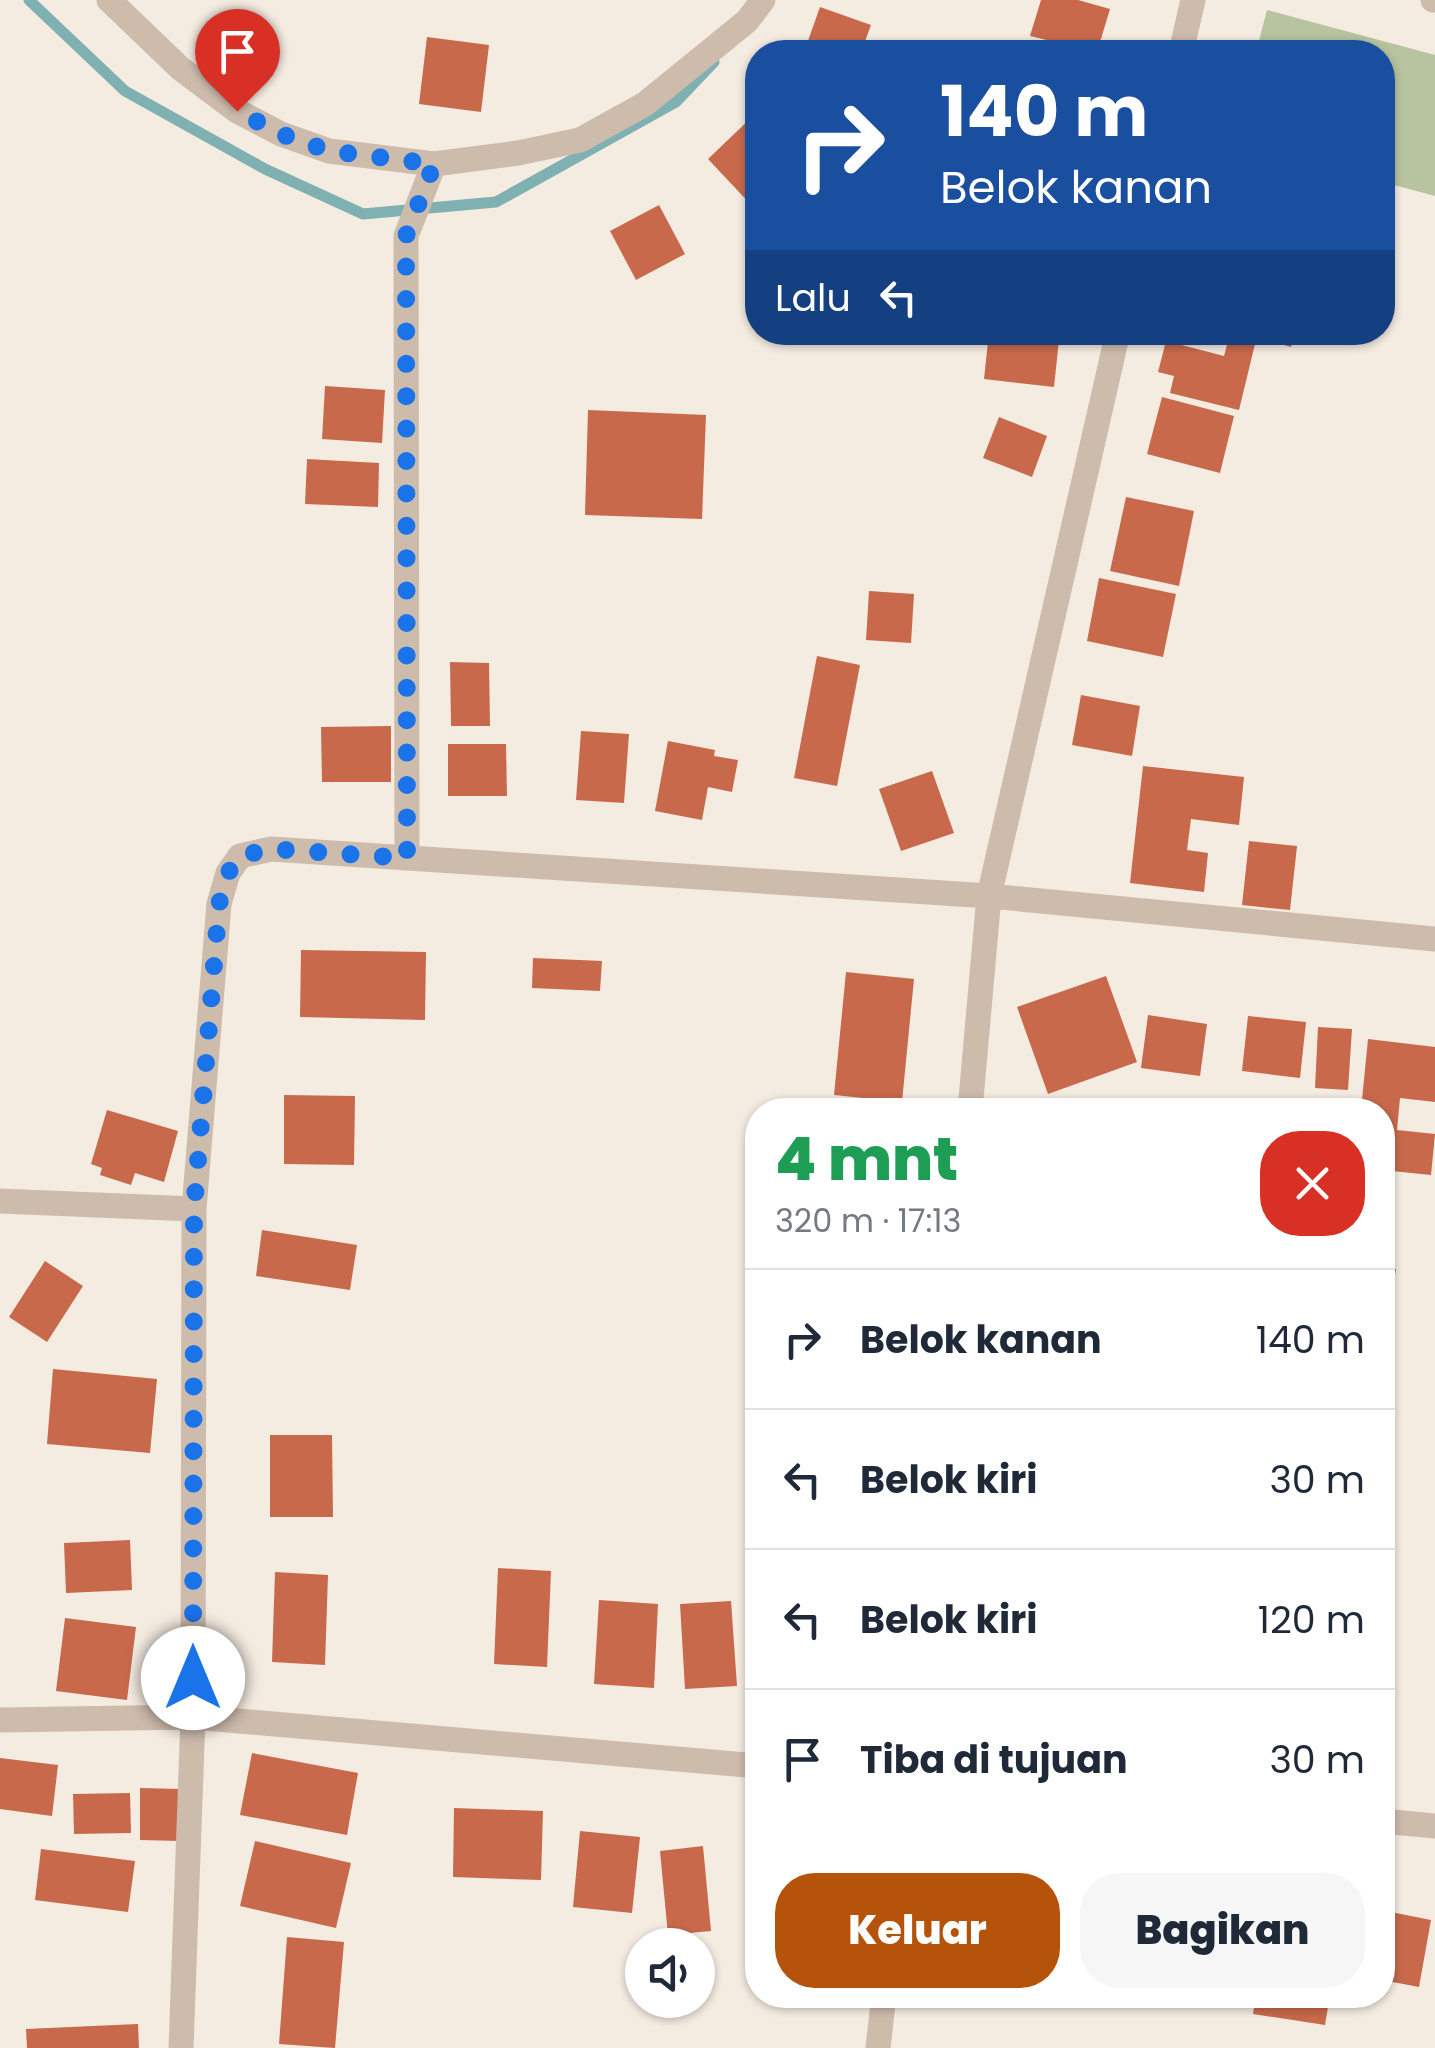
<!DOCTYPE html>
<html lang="id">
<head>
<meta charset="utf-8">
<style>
	body { margin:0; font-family:Poppins,sans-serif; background:#f6f6f7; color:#1f2937; height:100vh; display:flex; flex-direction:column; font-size:38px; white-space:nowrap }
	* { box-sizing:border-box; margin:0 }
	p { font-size:32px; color:#747a83 }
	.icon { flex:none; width:55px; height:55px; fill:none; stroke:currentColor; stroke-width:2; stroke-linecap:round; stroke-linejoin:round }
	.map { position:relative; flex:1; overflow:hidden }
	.drawer { position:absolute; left:745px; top:1098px; width:650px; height:910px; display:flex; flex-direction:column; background:#fff; border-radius:40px; box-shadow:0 2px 8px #0004 }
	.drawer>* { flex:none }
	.banner { position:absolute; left:745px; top:40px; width:650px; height:305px; border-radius:40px; box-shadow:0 2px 8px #0004; background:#1a4fa0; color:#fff; overflow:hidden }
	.controls { position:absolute; left:625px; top:1928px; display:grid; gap:20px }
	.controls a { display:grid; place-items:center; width:90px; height:90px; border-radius:50%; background:#fff; box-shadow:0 2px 8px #0004; font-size:50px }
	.pin { position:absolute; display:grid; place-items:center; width:85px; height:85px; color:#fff; margin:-102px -42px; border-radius:50% 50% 50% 0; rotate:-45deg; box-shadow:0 0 10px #0007 }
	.pin .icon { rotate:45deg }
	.me { position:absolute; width:110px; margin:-55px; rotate:0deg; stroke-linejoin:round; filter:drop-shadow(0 0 8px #0008) }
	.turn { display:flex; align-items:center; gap:35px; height:210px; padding:0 30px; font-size:45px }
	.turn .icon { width:130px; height:130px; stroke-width:2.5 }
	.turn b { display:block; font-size:70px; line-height:85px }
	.then { display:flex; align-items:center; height:95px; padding:0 30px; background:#0003; gap:20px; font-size:38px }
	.round { display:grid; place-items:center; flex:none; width:105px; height:105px; border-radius:40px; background:#f6f6f7 }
	.summary { display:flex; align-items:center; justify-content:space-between; height:170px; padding:0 30px }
	h1 { font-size:60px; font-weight:800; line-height:75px; color:#1e9e55 }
	.button { display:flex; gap:20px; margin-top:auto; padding:20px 30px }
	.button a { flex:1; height:115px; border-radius:40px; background:#b45309; color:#fff; font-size:40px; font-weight:800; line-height:115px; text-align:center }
	.button a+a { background:#f6f6f7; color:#1f2937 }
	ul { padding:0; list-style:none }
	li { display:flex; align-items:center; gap:30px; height:140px; padding:0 30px; border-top:2px solid #e0e1e3 }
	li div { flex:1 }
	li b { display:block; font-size:38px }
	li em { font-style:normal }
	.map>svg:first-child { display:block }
	.green { fill:#b8c4a0 }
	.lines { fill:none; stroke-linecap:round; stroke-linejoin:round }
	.stream { stroke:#7fb0b2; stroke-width:11 }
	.building { fill:#c8694b }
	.street { stroke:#cdbbac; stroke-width:25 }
	.route { stroke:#1a73e8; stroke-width:18; stroke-dasharray:0 32.4 }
</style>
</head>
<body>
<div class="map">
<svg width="1435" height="2048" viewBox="0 0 1435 2048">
	<rect width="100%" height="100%" fill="#f4ebe1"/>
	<path class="green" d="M1267 10 1435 55V196L1383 182 1382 52H1256Z"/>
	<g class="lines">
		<path class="stream" d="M29 0 125 91 265 169 363 214 496 202 676 102 714 62"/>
	</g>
	<path class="building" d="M1041 0H1078L1110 9 1097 52 1030 36Z
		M820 7 871 25 861 52H804Z
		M427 37 489 45 481 112 419 104Z
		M754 115 758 118V204L754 208 708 159Z
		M659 205 685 254 636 280 610 231Z
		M989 332 1059 340 1054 387 984 379Z
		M1241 332H1295L1291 347Z
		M1229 337 1255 344 1239 410 1170 393 1174 376 1158 372 1166 341 1224 356Z
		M325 386 385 390 382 443 322 439Z
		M1162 397 1234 416 1220 473 1147 454Z
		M588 410 706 415 702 519 585 515Z
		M999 417 1047 436 1032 477 983 458Z
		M307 459 379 463 378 507 305 504Z
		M1126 497 1194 511 1179 586 1110 571Z
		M1099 578 1176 594 1163 657 1087 641Z
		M869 591 914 594 911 643 866 640Z
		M817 656 860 665 837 786 794 778Z
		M450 662 489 663 490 726H451Z
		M1081 695 1140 706 1132 756 1072 745Z
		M391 726V782H322L321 727Z
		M581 731 629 734 624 803 576 800Z
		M668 741 715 750 714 756 738 760 732 792 708 787 702 820 655 811Z
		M448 744H506L507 796H448Z
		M1143 766 1244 777 1239 825 1191 819 1187 850 1208 853 1204 892 1130 883Z
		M932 771 954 833 901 851 879 789Z
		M1249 841 1297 846 1290 910 1242 905Z
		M301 950 426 952 425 1020 300 1017Z
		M533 958 602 961 600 991 532 988Z
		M846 972 914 979 902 1102 834 1095Z
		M1106 976 1137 1062 1048 1094 1017 1007Z
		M1148 1015 1207 1024 1200 1076 1141 1068Z
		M1248 1016 1306 1022 1300 1078 1242 1071Z
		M1318 1027 1352 1029 1348 1090 1315 1088Z
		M1368 1039 1435 1047V1102L1400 1098 1397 1130 1435 1134 1431 1175 1382 1170V1110H1361Z
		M284 1095 355 1096 354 1165 284 1164Z
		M1081 1099 1200 1105V1110H1081Z
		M107 1110 178 1131 164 1182 135 1173 131 1185 100 1175 102 1168 91 1164Z
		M262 1230 357 1245 350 1290 256 1276Z
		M45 1261 83 1286 47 1342 9 1317Z
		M1382 1267 1396 1269 1385 1338H1382Z
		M53 1369 157 1379 150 1453 47 1444Z
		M270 1435H332L333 1517H270Z
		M130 1540 132 1590 66 1593 64 1543Z
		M498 1568 551 1571 547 1667 494 1664Z
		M275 1572 328 1575 325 1665 272 1662Z
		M599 1600 658 1604 654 1688 594 1684Z
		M731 1601 737 1686 685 1689 680 1604Z
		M65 1618 136 1627 127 1700 56 1691Z
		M252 1753 358 1773 347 1835 240 1815Z
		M0 1758 58 1765 52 1816 0 1809Z
		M140 1788 181 1789 180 1841 140 1840Z
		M130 1793 131 1833 74 1834 73 1794Z
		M454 1808 543 1811 541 1880 453 1877Z
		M580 1831 640 1837 632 1913 573 1907Z
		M255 1841 351 1863 336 1928 240 1906Z
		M703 1846 711 1931 668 1935 660 1851Z
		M41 1849 135 1861 128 1912 35 1900Z
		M1386 1911 1431 1920 1419 1987 1382 1980V1930Z
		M287 1937 344 1942 335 2048 279 2044Z
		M1256 1995H1330L1325 2025 1253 2014Z
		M138 2024 139 2048H27L26 2029Z"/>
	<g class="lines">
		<path class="street" d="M109 0 180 68 237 111 281 134 329 151 434 164 518 153 580 140 645 104 747 21 763 0
			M1433 0H1435
			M1181 52 1193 0
			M407 858 406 236 434 164
			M970 1110 989 896 1118 332
			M0 1201 194 1209 193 1717 758 1766
			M194 1209 219 904 228 873 240 856 271 849 989 896 1435 939
			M0 1720 193 1717 181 2048
			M1382 1821 1435 1826
			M878 2048 884 1995"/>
	</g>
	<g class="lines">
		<path class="route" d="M193 1678 194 1209 219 904 228 873 240 856 271 849 407 858 406 236 434 164 329 151 281 134 237 111"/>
	</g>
</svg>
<div class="controls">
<a><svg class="icon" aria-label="sound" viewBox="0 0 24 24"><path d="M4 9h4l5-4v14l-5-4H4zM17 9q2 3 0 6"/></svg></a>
</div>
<div class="pin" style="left:237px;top:111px;background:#d93025"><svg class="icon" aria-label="arrive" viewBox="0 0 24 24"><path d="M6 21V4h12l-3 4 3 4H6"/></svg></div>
<svg class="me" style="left:193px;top:1678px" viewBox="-20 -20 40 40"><circle r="19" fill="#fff"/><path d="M0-13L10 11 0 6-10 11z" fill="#1a73e8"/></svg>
<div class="banner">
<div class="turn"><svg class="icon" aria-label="right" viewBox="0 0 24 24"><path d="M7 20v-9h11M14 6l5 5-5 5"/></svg><div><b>140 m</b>Belok kanan</div></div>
<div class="then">Lalu<svg class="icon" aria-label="left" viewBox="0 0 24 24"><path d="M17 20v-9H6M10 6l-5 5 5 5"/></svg></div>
</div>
<section class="drawer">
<div class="summary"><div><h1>4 mnt</h1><p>320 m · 17:13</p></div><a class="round" style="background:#d93025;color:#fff"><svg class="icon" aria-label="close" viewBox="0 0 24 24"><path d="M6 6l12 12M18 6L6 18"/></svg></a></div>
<ul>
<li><svg class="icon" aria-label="right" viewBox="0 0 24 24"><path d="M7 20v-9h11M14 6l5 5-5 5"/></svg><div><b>Belok kanan</b></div><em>140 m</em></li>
<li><svg class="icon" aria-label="left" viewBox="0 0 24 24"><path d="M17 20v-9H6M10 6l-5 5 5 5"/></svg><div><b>Belok kiri</b></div><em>30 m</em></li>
<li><svg class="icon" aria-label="left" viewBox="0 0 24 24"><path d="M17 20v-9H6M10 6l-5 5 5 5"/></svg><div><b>Belok kiri</b></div><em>120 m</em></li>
<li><svg class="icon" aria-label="arrive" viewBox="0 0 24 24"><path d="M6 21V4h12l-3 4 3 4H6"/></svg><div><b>Tiba di tujuan</b></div><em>30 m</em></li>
</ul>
<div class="button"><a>Keluar</a><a>Bagikan</a></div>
</section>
</div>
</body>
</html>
